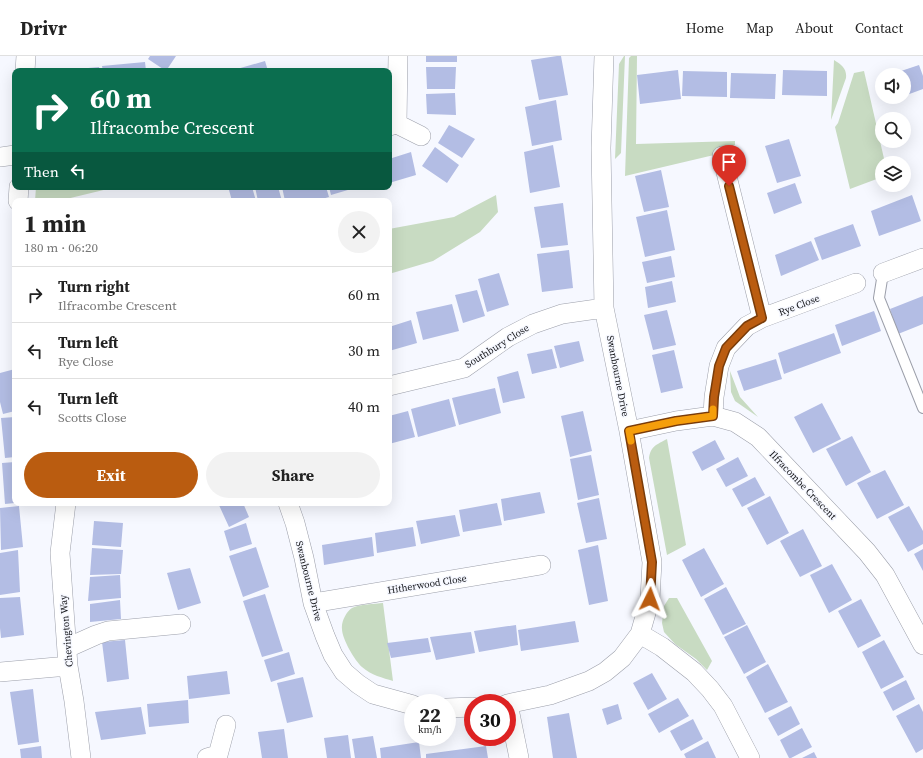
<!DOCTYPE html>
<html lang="en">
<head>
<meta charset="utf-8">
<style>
	body { margin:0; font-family:"Source Serif 4",serif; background:#f2f2f2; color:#222; height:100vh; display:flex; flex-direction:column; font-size:15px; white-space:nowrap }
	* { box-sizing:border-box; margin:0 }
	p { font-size:13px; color:#767676 }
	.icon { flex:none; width:22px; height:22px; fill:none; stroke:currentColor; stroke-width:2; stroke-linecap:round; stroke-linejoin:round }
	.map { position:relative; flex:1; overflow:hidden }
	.panel { position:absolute; left:12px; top:142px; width:380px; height:308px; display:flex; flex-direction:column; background:#fff; border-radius:8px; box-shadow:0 4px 16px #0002 }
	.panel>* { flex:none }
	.top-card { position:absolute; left:12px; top:12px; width:380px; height:122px; border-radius:8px; box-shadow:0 4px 16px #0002; background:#0b6e4f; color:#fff; overflow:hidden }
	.buttons { position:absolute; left:875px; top:12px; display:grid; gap:8px }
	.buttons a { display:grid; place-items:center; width:36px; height:36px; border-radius:50%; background:#fff; box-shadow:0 4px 16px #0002; font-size:20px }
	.speed { position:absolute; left:404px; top:638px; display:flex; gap:8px; font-size:20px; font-weight:700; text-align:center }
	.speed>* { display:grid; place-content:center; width:52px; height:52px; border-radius:50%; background:#fff; box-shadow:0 4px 16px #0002; line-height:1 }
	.speed small { font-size:10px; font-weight:400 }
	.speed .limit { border:6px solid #d22; background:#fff; color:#111 }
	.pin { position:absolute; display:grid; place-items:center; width:34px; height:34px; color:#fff; margin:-41px -17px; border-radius:50% 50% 50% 0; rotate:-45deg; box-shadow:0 0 4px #0007 }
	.pin .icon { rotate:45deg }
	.me { position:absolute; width:44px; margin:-22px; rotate:3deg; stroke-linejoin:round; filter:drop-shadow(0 0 3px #0008) }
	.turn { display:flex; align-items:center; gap:14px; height:84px; padding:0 12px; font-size:18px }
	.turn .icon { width:52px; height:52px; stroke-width:2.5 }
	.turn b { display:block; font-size:28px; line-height:34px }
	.then { display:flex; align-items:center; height:38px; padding:0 12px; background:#0003; gap:8px; font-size:15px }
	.round { display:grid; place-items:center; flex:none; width:42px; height:42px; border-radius:21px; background:#f2f2f2 }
	.summary { display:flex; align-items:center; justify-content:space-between; height:68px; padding:0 12px }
	h1 { font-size:24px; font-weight:700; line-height:30px }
	.button { display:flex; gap:8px; margin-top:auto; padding:8px 12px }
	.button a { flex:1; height:46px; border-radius:24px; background:#ba5c10; color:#fff; font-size:16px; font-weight:700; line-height:46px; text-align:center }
	.button a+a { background:#f2f2f2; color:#222 }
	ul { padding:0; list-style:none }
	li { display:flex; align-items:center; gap:12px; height:56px; padding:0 12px; border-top:1px solid #e0e0e0 }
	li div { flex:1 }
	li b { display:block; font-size:15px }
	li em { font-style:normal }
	header { display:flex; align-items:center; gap:24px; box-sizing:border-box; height:56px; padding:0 20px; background:#fff; border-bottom:1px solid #e0e0e0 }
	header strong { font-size:19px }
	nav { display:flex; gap:22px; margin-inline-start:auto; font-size:14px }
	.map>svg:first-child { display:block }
	.green { fill:#c8dbc2 }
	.building { fill:#b3bde4 }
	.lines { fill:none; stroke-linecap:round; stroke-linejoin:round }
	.service-casing { stroke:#9c9faa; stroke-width:12 }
	.minor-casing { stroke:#9c9faa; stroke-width:20 }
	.service { stroke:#fff; stroke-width:10 }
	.minor { stroke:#fff; stroke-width:19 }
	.route-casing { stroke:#793c0a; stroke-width:10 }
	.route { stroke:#ba5c10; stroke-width:7 }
	.slow { stroke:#f59e0b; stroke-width:7 }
	.labels { text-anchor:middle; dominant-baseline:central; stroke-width:3; stroke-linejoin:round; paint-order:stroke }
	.street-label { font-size:10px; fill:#16171b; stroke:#f6f8ff }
</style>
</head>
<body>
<header>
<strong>Drivr</strong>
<nav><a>Home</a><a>Map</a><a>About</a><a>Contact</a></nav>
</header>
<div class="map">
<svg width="923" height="702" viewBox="0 0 923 702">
	<rect width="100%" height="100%" fill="#f6f8ff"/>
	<path class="green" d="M624 0H625L621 97 615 103 619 8Z
		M631 0H637L636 88 735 85V89L714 99 625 120 629 2Z
		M834 4C842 9 847 13 846 22L831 64Z
		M864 15 885 107H882V121L850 133 835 71 838 67 854 17Z
		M36 131H116L58 145H35Z
		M496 139 498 156 480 176 433 205 389 218V173L454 161Z
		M730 315 740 341 758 361 735 345 731 336Z
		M667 383 686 489 667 499 649 402C651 390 656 389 667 383Z
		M669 542H677L712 605 707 614 696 603 675 588 664 576 662 567 664 550Z
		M383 547 393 625C383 622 371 619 362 611 355 605 342 583 342 573 341 566 346 556 352 552 359 548 375 548 383 547Z"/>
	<path class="building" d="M150 0H176L166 15 148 3Z
		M426 0H457V6H426Z
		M557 0H561L568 39 539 44 531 4Z
		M265 5 268 15H230Z
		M145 6 146 15H103L102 10Z
		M919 9 923 20V33L904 40V19H889Z
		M99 11 100 15H66V14Z
		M426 11H456L455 33H427Z
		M678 14 681 43 640 48 637 19Z
		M783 14 827 15V40L782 39Z
		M683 15 727 16V41L682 40Z
		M731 17 776 18 775 43 730 42Z
		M455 37 456 59 427 58 426 38Z
		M556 44 562 84 532 90 525 51Z
		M449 69 475 83 462 102 438 87Z
		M789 83 801 120 777 127 765 90Z
		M553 89 560 131 530 137 524 96Z
		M435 91 459 109 447 127 422 110Z
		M411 96 416 119 389 127V103Z
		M661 114 669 151 644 156 635 120Z
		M795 127 802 147 774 158 767 137Z
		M240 131H252L256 145H232L229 134Z
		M255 131H278L282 145H258Z
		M282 131H326L329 141 315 145H285Z
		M329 131H358L331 139Z
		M912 139 921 165 879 180 871 155Z
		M563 147 568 189 541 192 534 151Z
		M667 154 675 194 645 201 636 161Z
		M853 168 861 190 822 204 814 182Z
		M811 185 819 204 781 220 775 199Z
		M569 194 573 232 542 236 537 198Z
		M671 200 675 221 647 227 642 206Z
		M499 217 509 249 487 256 478 223Z
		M672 225 676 246 648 252 645 231Z
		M477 234 485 260 463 267 455 239Z
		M923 240V268L898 278 890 253Z
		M452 248 459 275 423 284 416 256Z
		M667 254 676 289 653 294 644 259Z
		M874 255 881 275 842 290 835 269Z
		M411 264 417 287 389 295V271Z
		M834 277 841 297 784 318 778 297Z
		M579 285 584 305 560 312 554 290Z
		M552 293 557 312 532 318 527 298Z
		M674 294 683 332 661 337 652 299Z
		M776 303 782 323 744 335 737 315Z
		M15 313V355L3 358 0 346V317Z
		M518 315 525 342 503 347 497 321Z
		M495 332 501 357 459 369 452 342Z
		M449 343 456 370 418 381 411 353Z
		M822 347 841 383 813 397 794 361Z
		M408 355 415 381 389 388V360Z
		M583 355 592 395 570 401 561 360Z
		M15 361V401L5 402 1 362Z
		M852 380 871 416 846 430 826 393Z
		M715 384 725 403 702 415 692 396Z
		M591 399 599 439 578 444 570 403Z
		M738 401 748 420 726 431 716 413Z
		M15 406V447L5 448 2 407Z
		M885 414 904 449 877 463 857 427Z
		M755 421 765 439 742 451 732 433Z
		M540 436 545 457 504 465 501 443Z
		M770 440 789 477 767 489 747 452Z
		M599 442 607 483 586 487 577 447Z
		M218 447H243L249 461 229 471Z
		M497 447 502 469 463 476 459 454Z
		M19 450 23 491 1 494 0 452Z
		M909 450 923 475V488L908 496 888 461Z
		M455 459 460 480 421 488 416 465Z
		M94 465 123 467 121 491 92 489Z
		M246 467 252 488 230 495 224 475Z
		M413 471 416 490 377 497 375 477Z
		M803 473 822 510 800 521 780 485Z
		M372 481 374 500 324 509 322 489Z
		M598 489 608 545 589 549 578 494Z
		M256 491 269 531 243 541 229 500Z
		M92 492 123 494 121 518 90 519Z
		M704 492 724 528 701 541 682 504Z
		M923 493V515L914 498Z
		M18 494 20 536 0 539V497Z
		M832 508 852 544 829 557 810 519Z
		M190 512 201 547 178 554 167 517Z
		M120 519 121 542 88 545 90 521Z
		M726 531 746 568 723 579 704 543Z
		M265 538 283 595 262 601 243 545Z
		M20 541 24 579 1 582 0 572V542Z
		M861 543 881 580 858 592 838 555Z
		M120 544 121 563 90 566V548Z
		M575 565 579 586 521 595 518 574Z
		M516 569 518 589 479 596 474 575Z
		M747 569 766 606 744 618 724 581Z
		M471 576 475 597 436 604 430 581Z
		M428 582 431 596 391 602 387 587Z
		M125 584 129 623 107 626 102 586Z
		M884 584 904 621 881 633 862 596Z
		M289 596 295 618 271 626 264 604Z
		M768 608 788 646 765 657 746 621Z
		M227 615 230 638 189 643 187 620Z
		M652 617 667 643 648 654 633 627Z
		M303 621 313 661 287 667 277 627Z
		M906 624 915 643 893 655 883 636Z
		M33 633 39 686 18 689 10 636Z
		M678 642 689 660 659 677 648 658Z
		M188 644 189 667 149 671 147 648Z
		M618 648 622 663 607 669 602 653Z
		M919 648 923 656V693L916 697 896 660Z
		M791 650 800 668 778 680 768 662Z
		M141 651 146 678 101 684 95 656Z
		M569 657 577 702H553L547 661Z
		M693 663 703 683 681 695 670 675Z
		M802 672 812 691 791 702H789L780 684Z
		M284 673 288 702H262L258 676Z
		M348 679 351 702H327L324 682Z
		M373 680 377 702H355L352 683Z
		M708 685 716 702H686L684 698Z
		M419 686 421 702H381L380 692Z
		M41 690 42 702H21L20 693Z
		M486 690 488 702H426V698Z
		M814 696 817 702H802Z"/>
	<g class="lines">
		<g class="service-casing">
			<path id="service" d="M883 217 879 242 923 352"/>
		</g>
		<g class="minor-casing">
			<path id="minor" d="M25 15 26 0
				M397 68 398 0
				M389 70 397 68 421 80
				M722 100 762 262
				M0 101 15 99
				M18 145 19 131
				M883 217 923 202
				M389 330 464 312 508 281 533 268 562 258 604 252
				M713 360 714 341 719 310 726 292 747 270 762 262 856 227
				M629 375 676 365 713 360 735 366 758 381 867 496 885 519 923 589
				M66 447 60 497 68 610 74 645 81 702
				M288 447 295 467 304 502 313 547 325 580 333 599 344 616 358 628 373 638 413 649
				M313 547 541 509
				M640 578 662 591 694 616 710 633 723 650 750 702
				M67 592 96 579 108 575 181 568
				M0 616 68 610
				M507 648 550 639 589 625 605 616 622 602 640 578 650 543 652 506 629 375 604 252 601 92 604 0
				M508 648 519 702
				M447 652 473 651
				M207 702 218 699 226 669"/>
		</g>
		<use href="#service" class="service"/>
		<use href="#minor" class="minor"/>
	</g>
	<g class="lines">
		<g class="route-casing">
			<path id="route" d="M650 543 652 506 629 375 676 365 713 360 714 341 719 310 726 292 747 270 762 262 729 130"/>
		</g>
		<use href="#route" class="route"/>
		<path class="slow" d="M631 385 629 375 676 365 713 360V353"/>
	</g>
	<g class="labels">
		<g class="street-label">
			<text transform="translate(799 249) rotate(-21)">Rye Close</text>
			<text transform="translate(497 290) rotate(-32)">Southbury Close</text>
			<text transform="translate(618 320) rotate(79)">Swanbourne Drive</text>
			<text transform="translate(803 429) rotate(46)">Ilfracombe Crescent</text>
			<text transform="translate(309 525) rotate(76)">Swanbourne Drive</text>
			<text transform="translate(427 528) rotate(-9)">Hitherwood Close</text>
			<text transform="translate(66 575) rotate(-95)">Chevington Way</text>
		</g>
	</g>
</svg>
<div class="buttons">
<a><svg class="icon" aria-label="sound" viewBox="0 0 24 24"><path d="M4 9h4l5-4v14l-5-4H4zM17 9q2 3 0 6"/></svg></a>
<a><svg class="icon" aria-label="search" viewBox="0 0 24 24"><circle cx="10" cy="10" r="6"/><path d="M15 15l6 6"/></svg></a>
<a><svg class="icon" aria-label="layers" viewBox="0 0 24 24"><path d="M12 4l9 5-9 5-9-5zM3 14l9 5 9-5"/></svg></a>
</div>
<div class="speed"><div>22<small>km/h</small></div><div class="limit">30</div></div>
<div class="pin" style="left:729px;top:130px;background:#d93025"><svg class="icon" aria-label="arrive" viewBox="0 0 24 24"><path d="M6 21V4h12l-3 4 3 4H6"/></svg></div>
<svg class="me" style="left:650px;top:543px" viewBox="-20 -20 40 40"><path d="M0-17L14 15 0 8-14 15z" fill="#ba5c10" stroke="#fff" stroke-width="4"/></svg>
<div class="top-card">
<div class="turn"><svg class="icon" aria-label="right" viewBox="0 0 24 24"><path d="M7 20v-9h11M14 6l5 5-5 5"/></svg><div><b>60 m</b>Ilfracombe Crescent</div></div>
<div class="then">Then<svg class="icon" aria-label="left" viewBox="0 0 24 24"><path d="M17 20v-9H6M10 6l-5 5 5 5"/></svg></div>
</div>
<section class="panel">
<div class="summary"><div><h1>1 min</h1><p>180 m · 06:20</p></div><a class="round"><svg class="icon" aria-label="close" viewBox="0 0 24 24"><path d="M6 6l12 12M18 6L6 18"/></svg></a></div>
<ul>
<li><svg class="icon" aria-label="right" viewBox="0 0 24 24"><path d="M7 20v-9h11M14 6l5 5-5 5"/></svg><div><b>Turn right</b><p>Ilfracombe Crescent</p></div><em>60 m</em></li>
<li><svg class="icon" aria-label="left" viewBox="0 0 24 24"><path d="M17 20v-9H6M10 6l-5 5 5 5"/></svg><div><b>Turn left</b><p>Rye Close</p></div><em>30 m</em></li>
<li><svg class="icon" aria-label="left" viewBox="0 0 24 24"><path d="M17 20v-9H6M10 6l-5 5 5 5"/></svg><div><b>Turn left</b><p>Scotts Close</p></div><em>40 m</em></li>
</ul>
<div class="button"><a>Exit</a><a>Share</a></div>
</section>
</div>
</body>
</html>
